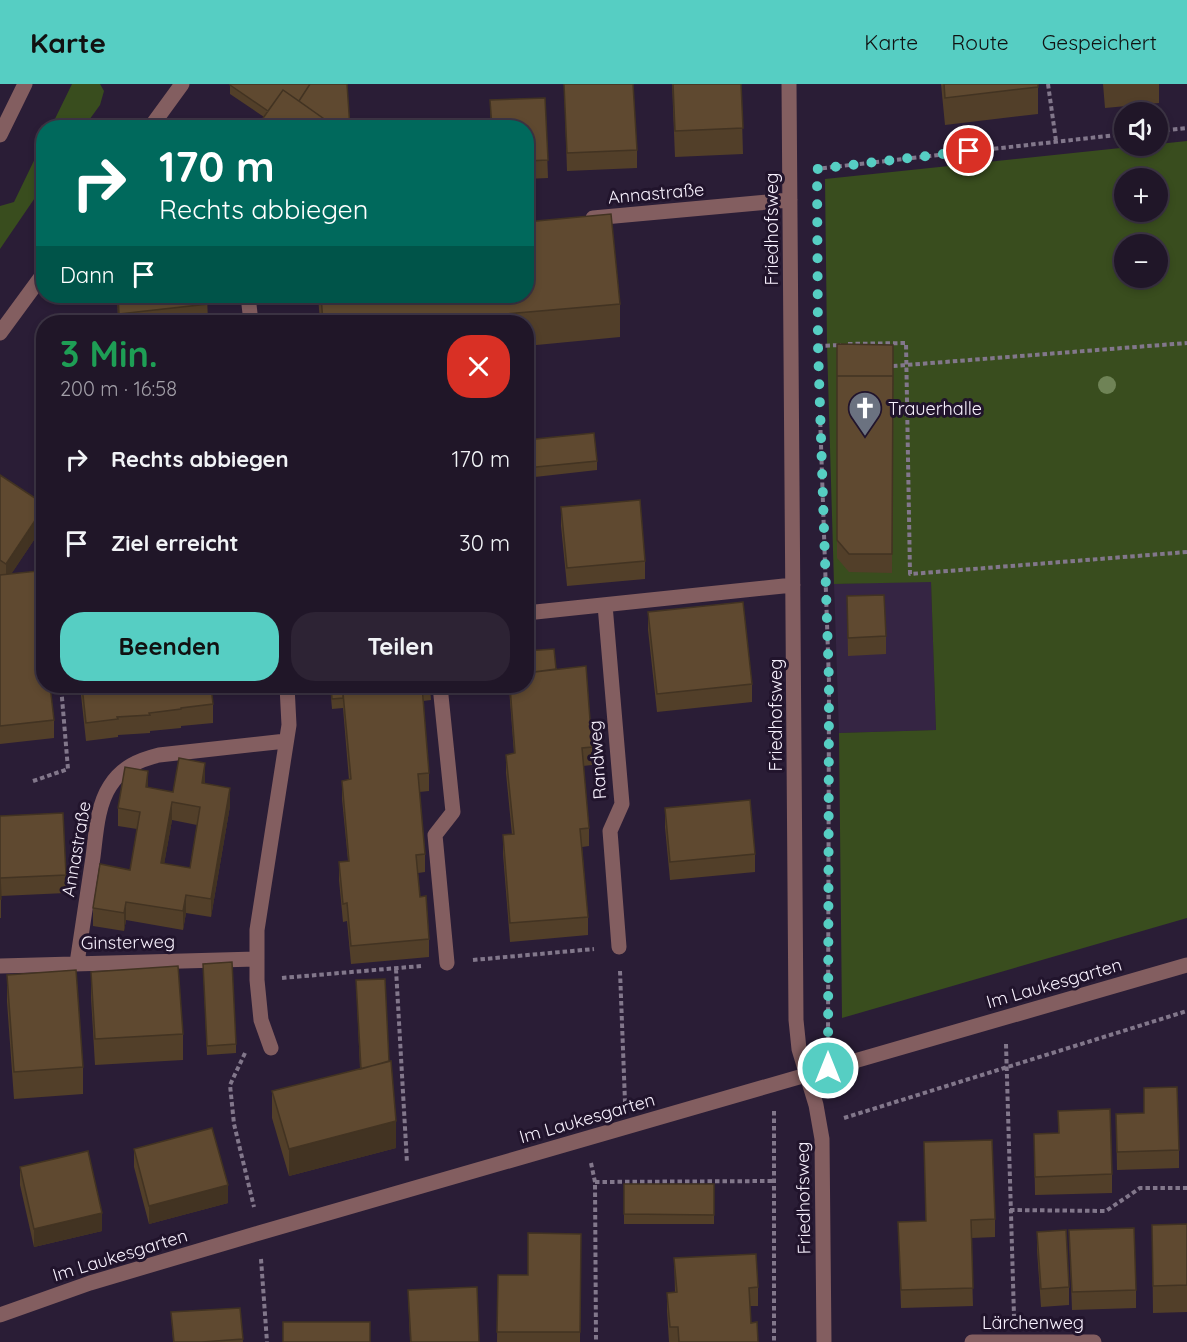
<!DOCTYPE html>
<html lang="de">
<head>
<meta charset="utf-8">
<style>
	body { margin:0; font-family:Quicksand,sans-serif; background:#2d2334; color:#f1f3f6; height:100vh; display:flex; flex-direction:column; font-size:22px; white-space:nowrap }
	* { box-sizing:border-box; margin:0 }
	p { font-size:20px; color:#a29fa8 }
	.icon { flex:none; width:33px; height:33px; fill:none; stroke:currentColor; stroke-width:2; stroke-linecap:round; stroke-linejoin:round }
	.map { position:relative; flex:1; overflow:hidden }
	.details { position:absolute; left:36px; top:231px; width:498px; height:378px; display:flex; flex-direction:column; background:#201628; border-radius:24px; box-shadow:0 3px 9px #0003,0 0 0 2px #3d3545 }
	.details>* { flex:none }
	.top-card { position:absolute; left:36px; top:36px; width:498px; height:183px; border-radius:24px; box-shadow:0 3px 9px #0003,0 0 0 2px #3d3545; background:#00695c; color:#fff; overflow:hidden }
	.buttons { position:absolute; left:1114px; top:18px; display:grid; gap:12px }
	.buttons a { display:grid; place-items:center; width:54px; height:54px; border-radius:50%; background:#201628; box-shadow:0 3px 9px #0003,0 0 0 2px #3d3545; font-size:30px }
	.pin { position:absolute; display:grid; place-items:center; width:51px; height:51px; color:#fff; margin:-26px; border:3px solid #fff; border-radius:50%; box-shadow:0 2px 6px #0007 }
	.me { position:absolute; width:66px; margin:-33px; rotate:0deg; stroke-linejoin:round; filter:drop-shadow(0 0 4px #0008) }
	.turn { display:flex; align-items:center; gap:21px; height:126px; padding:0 24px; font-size:27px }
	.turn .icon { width:78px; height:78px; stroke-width:2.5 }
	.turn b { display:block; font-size:42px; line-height:51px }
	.then { display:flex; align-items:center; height:57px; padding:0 24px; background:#0003; gap:12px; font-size:22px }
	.round { display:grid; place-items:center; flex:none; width:63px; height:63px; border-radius:24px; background:#2d2334 }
	.head { display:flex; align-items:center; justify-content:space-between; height:102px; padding:0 24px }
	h1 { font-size:36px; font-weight:700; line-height:45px; color:#1e9e55 }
	.primary-button { display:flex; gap:12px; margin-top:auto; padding:12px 24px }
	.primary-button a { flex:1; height:69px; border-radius:24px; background:#56cec3; color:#111; font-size:24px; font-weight:700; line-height:69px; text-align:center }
	.primary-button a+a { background:#2d2334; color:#f1f3f6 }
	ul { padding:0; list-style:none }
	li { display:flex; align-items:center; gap:18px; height:84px; padding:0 24px }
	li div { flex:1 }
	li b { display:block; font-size:22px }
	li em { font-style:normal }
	header { display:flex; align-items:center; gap:36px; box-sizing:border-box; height:84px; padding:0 30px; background:#56cec3; color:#111 }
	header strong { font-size:28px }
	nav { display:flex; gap:33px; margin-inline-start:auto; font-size:21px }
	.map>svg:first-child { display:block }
	.built { fill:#352543 }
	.green { fill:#394d1e; fill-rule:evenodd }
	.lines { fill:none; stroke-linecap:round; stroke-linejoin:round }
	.path { stroke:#82778b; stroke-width:4; stroke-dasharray:4.5 3; stroke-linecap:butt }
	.minor { stroke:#835e60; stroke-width:15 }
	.tree { fill:#6f8356 }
	.wall { fill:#523f29; fill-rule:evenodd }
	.shaded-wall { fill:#423322 }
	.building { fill:#5f4930; stroke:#423322; stroke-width:1.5; fill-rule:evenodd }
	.route { stroke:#56cec3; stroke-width:10; stroke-dasharray:0 18 }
	.labels { text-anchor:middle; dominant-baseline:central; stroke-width:6; stroke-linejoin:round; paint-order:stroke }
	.street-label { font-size:18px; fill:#f7f0fd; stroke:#21142c }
	.poi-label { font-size:18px; fill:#f7f0fd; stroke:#21142c; text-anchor:start }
</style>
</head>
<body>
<header>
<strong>Karte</strong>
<nav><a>Karte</a><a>Route</a><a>Gespeichert</a></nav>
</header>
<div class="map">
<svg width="1187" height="1258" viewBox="0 0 1187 1258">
	<rect width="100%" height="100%" fill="#2a1d36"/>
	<path class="built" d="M931 497 936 646 839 649 834 500Z"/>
	<path class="green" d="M72 0H100L104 7 100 21 84 43H51Z
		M1187 57V834L842 934 839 649 936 646 931 498 834 500 827 261 825 95ZM1125 94H1158V128H1125ZM1125 160H1158V194H1125Z
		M43 58V102L0 165V122L14 118Z"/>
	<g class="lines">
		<path class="path" d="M1048 0 1056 57
			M1158 47 1187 44
			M815 85 1125 50
			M848 260 906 259 910 490 1187 468
			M818 262 841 261
			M893 282 1187 259
			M820 331 829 598 828 959
			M33 697 68 685 61 602
			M473 876 594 865
			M396 885 407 1079
			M620 887 625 1018
			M282 894 421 882
			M1006 960 1014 1232
			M245 969 230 1001 234 1040 254 1123
			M774 1027V1258
			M844 1034 1187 927
			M591 1079 595 1098 596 1258
			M595 1098 773 1097
			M1010 1126 1106 1127 1140 1104H1187
			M261 1175 267 1258"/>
		<path class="minor" d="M789 0 796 936 799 965 816 1021 822 1055 824 1258
			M150 44 182 0
			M0 51 25 0
			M593 134 790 116
			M248 212 251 238
			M0 249 44 189
			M605 521 622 720 610 747 619 863
			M526 529 793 501
			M440 602 453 728 435 751 447 879
			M77 879C82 844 88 808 93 773 96 750 97 722 110 702 122 683 139 676 159 671L286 657
			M0 882 257 875
			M271 964 261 936 257 896V846L289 641 287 602
			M0 1231 90 1199 259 1149 1187 881
			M972 1258H1094"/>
	</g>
	<circle class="tree" cx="1107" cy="301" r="9"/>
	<path class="wall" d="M347 0 264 33 230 10V1Z
		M564 0 637 66V84L567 87Z
		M672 0H741L743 70 675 73Z
		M941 0H1038V30L945 41Z
		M1103 0H1159V19L1105 24Z
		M545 14 548 94 526 95V44H491L490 16Z
		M117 212H207L208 238H118Z
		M318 212H526L620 220V253L526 262V238H320Z
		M837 260 893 261 892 489 849 488 837 474Z
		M526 356 597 377V386L526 394Z
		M0 391 44 441 11 490 54 636V654L0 660Z
		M561 423 645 477V495L567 502 561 442Z
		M526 426 535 485V503L526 504Z
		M847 512 886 552V570L848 572Z
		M648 528 752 600V618L657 628 648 546Z
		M556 585 592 663V681L583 682 589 744V762L582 763 588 833V851L510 858 503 770V751H512L506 689V671L514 670 509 604 463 609 462 602H526Z
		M80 602H211L213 620V639L181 642V644L150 647V649L118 651V653L86 657Z
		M330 602H430L431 616 423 617 429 689V707L419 708 425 770V788L418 789 420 813 429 855V873L351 880 347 837 343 838 339 796V778L348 777 342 715V697L349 696 343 624 332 625Z
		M205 697V700L230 722 211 833 186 829 183 846 126 836 124 847 93 842V824L130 786 137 745 118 742V724L148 704 173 708ZM172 736 197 741 190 784 164 780Z
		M665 724 755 770V788L670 796 665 743Z
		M0 732 66 791V809L1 812V834H0Z
		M203 880 236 960V969L207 971Z
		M91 888 183 950V976L95 981 91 914Z
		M7 891 83 983V1010L14 1015 7 918Z
		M356 896 389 977 396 1064 289 1092 272 1034V1007L360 985Z
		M1058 1027 1112 1090V1109L1035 1111 1034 1050 1058 1049Z
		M1144 1029 1179 1066V1084L1117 1086 1116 1030Z
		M924 1058 995 1135V1153L971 1154 973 1222 901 1224 898 1138 926 1137Z
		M134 1065 228 1119 149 1140 134 1083Z
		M20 1083 102 1147 34 1163 20 1101Z
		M624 1100H714V1140H624Z
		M1187 1140V1228L1153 1229 1152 1141Z
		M1069 1146 1136 1206V1224L1072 1226Z
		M1037 1148 1069 1203V1221L1041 1223 1037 1166Z
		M581 1150 580 1258H497L498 1191H528Z
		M674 1174 758 1203V1222H750L751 1239 758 1258H669L667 1227V1209L675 1208Z
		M408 1206 479 1258H410Z
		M240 1224 243 1258H173L171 1228Z"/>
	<path class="shaded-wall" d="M44 423V441L6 498V480Z
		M205 679V697L202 717V699Z
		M148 687V705L146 703Z
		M230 704V722L211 833V815Z
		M172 718V736L161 798V779Z
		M186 811V829L183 846V827Z
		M126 818V836L124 847V829Z
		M396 1037V1064L289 1092V1065Z
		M228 1101V1119L149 1140V1122Z
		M102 1129V1147L34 1163V1145Z"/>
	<path class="building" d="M231 0H310L299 17 283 6 268 27 230 1Z
		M310 0H347L350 44H337L299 17Z
		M564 0H633L637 66 567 69Z
		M673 0H741L743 44 675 47Z
		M944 0H1038V3L945 14Z
		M283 6 337 44H256Z
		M545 14 548 76 526 77V44H492L490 16Z
		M611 130 620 220 415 238H323L321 212H526V138Z
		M118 212H207L208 220 119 230Z
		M837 260 893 261V301V292H837Z
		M837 292H893L892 470H849L837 456Z
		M594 349 597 377 526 384V356Z
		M0 391 44 420V423L6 480 0 476Z
		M640 416 645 477 567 484 561 423Z
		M526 426H531L535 485 526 486Z
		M38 487 44 538V602H50L54 636 0 642V491Z
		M884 511 886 552 848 554 847 512Z
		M743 518 752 600 657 610 648 528Z
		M554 565 556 585 526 589V567Z
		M586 582 592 663 582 664 589 744 580 745 588 833 510 839 503 751 514 750 506 671 515 669 510 602H526V589Z
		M82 602H211L213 620 181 624V625L149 629 150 631 117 633 118 635 86 639Z
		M331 602H430L431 607H422V602L343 609V614L332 615Z
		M422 602 429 689 418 690 425 770 416 771 420 813 426 812 429 855 351 862 347 819 343 820 339 778 349 777 342 697 351 695 343 609Z
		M179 674 205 679 202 699 230 704 211 815 186 811 183 827 126 818 124 829 93 824 100 780 130 786 140 728 118 724 125 683 148 687 146 703 173 708ZM172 718 200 723 190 784 161 779Z
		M750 716 755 770 670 778 665 724Z
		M63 729 66 791 0 794 1 815H0V732Z
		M232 878 236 960 207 962 203 880Z
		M178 882 183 950 95 955 91 888Z
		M76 886 83 983 14 988 7 891Z
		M385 895 389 977 361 985 356 896Z
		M391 977 396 1037 289 1065 272 1007Z
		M1177 1003 1179 1066 1117 1068 1116 1030 1144 1029V1004Z
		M1110 1025 1112 1090 1035 1093 1034 1050 1059 1049 1058 1027Z
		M212 1044 228 1101 149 1122 134 1065Z
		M992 1056 995 1135 971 1136 973 1204 901 1206 898 1138 926 1137 924 1058Z
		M88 1067 102 1129 34 1145 20 1083Z
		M624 1100H714V1131L624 1130Z
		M1187 1140V1201L1153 1202 1152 1141Z
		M1134 1144 1136 1206 1072 1208 1069 1146Z
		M1066 1146 1069 1203 1041 1205 1037 1148Z
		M528 1149 581 1150 580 1248H497L498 1191H528Z
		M756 1170 758 1203 749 1204 751 1239 757 1238 758 1258H679L678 1243H670L667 1209 677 1208 674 1174Z
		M477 1203 479 1258H411L408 1206Z
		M240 1224 243 1255 202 1258H174L171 1228Z
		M283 1238H370V1258H283Z"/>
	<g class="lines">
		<path class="route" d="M828 984 829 598 818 262 817 85 969 67"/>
	</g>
	<defs>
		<g id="church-pin" transform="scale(1.725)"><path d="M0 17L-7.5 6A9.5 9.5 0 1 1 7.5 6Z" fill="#6b7280" stroke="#21142c"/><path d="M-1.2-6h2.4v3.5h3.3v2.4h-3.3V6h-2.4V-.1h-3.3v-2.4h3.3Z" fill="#fff"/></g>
	</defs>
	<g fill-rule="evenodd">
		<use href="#church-pin" x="865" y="324"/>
	</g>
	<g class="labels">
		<g class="street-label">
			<text transform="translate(656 109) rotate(-5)">Annastraße</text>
			<text transform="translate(771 145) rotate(-90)">Friedhofsweg</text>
			<text transform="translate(775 631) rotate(-90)">Friedhofsweg</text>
			<text transform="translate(597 676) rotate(-94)">Randweg</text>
			<text transform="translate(76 765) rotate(-80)">Annastraße</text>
			<text transform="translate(128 858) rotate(-1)">Ginsterweg</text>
			<text transform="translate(1054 899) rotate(-16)">Im Laukesgarten</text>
			<text transform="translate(587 1034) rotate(-16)">Im Laukesgarten</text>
			<text transform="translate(803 1114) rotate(-91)">Friedhofsweg</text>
			<text transform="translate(120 1171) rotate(-17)">Im Laukesgarten</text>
			<text x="1033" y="1238">Lärchenweg</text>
		</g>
		<g class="poi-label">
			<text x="888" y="324">Trauerhalle</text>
		</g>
	</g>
</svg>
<div class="buttons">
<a><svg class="icon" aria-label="sound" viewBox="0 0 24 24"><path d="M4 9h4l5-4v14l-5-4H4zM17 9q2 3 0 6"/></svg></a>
<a>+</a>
<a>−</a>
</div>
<div class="pin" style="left:969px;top:67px;background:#d93025"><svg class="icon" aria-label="arrive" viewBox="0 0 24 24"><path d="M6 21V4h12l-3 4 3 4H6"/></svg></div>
<svg class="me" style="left:828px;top:984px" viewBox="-20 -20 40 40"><circle r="17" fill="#56cec3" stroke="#fff" stroke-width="3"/><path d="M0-11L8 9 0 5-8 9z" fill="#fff"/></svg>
<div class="top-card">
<div class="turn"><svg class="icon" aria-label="right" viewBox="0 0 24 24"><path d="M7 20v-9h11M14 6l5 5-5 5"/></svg><div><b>170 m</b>Rechts abbiegen</div></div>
<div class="then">Dann<svg class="icon" aria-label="arrive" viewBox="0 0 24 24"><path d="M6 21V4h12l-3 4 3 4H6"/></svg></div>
</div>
<section class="details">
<div class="head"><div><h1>3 Min.</h1><p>200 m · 16:58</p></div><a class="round" style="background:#d93025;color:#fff"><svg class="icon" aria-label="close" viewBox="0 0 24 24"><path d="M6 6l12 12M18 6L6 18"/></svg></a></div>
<ul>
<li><svg class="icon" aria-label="right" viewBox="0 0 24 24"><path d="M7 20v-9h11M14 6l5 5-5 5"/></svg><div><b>Rechts abbiegen</b></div><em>170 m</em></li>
<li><svg class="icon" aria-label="arrive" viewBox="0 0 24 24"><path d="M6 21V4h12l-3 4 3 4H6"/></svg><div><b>Ziel erreicht</b></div><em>30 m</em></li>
</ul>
<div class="primary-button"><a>Beenden</a><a>Teilen</a></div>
</section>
</div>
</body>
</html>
